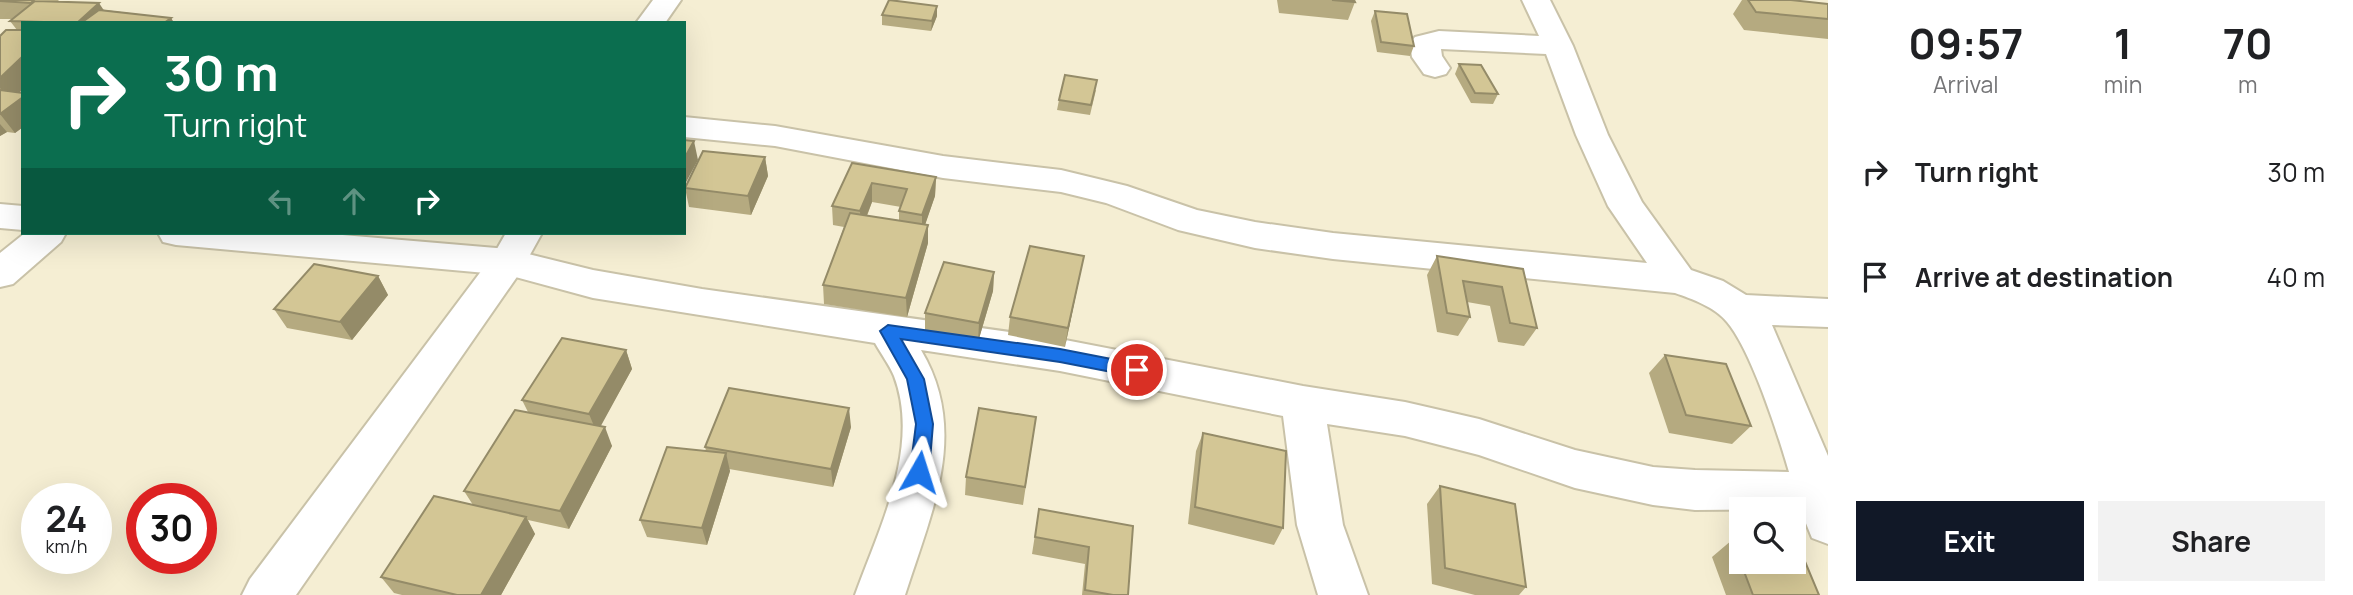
<!DOCTYPE html>
<html lang="en">
<head>
<meta charset="utf-8">
<style>
	body { margin:0; font-family:Manrope,sans-serif; background:#f2f2f2; color:#202124; height:100vh; display:flex; flex-direction:column; font-size:26px; white-space:nowrap }
	* { box-sizing:border-box; margin:0 }
	p { font-size:23px; color:#757577 }
	.icon { flex:none; width:38px; height:38px; fill:none; stroke:currentColor; stroke-width:2; stroke-linecap:round; stroke-linejoin:round }
	.map { position:relative; flex:1; overflow:hidden }
	.sheet { display:flex; flex-direction:column; background:#fff; width:525px }
	.sheet>* { flex:none }
	.hud { position:absolute; left:21px; top:21px; width:665px; height:214px; border-radius:0px; box-shadow:0 7px 28px #0002; background:#0b6e4f; color:#fff; overflow:hidden }
	.controls { position:absolute; left:1729px; top:497px; display:grid; gap:14px }
	.controls a { display:grid; place-items:center; width:77px; height:77px; border-radius:0px; background:#fff; box-shadow:0 7px 28px #0002; font-size:35px }
	.speed { position:absolute; left:21px; top:483px; display:flex; gap:14px; font-size:35px; font-weight:700; text-align:center }
	.speed>* { display:grid; place-content:center; width:91px; height:91px; border-radius:50%; background:#fff; box-shadow:0 7px 28px #0002; line-height:1 }
	.speed small { font-size:18px; font-weight:400 }
	.speed .limit { border:10px solid #d22; background:#fff; color:#111 }
	.pin { position:absolute; display:grid; place-items:center; width:60px; height:60px; color:#fff; margin:-30px; border:4px solid #fff; border-radius:50%; box-shadow:0 2px 7px #0007 }
	.me { position:absolute; width:77px; margin:-38px; rotate:6deg; stroke-linejoin:round; filter:drop-shadow(0 0 5px #0008) }
	.turn { display:flex; align-items:center; gap:24px; height:147px; padding:0 28px; font-size:32px }
	.turn .icon { width:91px; height:91px; stroke-width:2.5 }
	.turn b { display:block; font-size:49px; line-height:60px }
	.lanes { display:flex; align-items:center; height:66px; padding:0 28px; background:#0003; justify-content:center; gap:35px; direction:ltr }
	.lanes .off { opacity:.35 }
	.eta { display:flex; justify-content:space-evenly; align-items:center; height:119px; text-align:center }
	.eta b { font-size:42px; font-weight:700; line-height:49px }
	.primary-button { display:flex; gap:14px; margin-top:auto; padding:14px 28px }
	.primary-button a { flex:1; height:80px; border-radius:0px; background:#111827; color:#fff; font-size:28px; font-weight:700; line-height:80px; text-align:center }
	.primary-button a+a { background:#f2f2f2; color:#202124 }
	ul { padding:0; list-style:none }
	li { display:flex; align-items:center; gap:21px; height:105px; padding:0 28px }
	li div { flex:1 }
	li b { display:block; font-size:26px }
	li em { font-style:normal }
	main { display:flex; flex:1; min-height:0 }
	.map>svg:first-child { display:block }
	.lines { fill:none; stroke-linecap:round; stroke-linejoin:round }
	.minor-casing { stroke:#c9c2a8; stroke-width:4 }
	.tertiary-casing { stroke:#c9c2a8; stroke-width:4 }
	.minor { fill:#fff; fill-rule:evenodd }
	.tertiary { fill:#fff; fill-rule:evenodd }
	.wall { fill:#b5aa80; fill-rule:evenodd }
	.shaded-wall { fill:#948b68 }
	.building { fill:#d3c695; stroke:#948b68; stroke-width:2 }
	.route { fill:#1a73e8; stroke:#114b97; stroke-width:2 }
</style>
</head>
<body>
<main>
<div class="map">
<svg width="1828" height="595" viewBox="0 0 1828 595">
	<rect width="100%" height="100%" fill="#f5eed3"/>
	<g class="lines">
		<g class="minor-casing">
			<path id="minor" d="M1522 0H1550L1573 46 1608 135 1642 202 1691 270 1723 281 1746 295 1828 299V327L1772 325 1828 456V544L1812 538 1801 511 1794 509 1695 510 1653 505 1575 488 1479 455 1405 436 1327 424 1343 525 1368 595H1318L1297 525 1283 416 1060 371 921 350C970 432 931 513 905 595H855C879 528 921 447 894 376 889 364 881 354 875 343L593 298 508 275 176 245 163 242 158 233H319L508 249 593 270 702 289 1060 339 1303 386 1405 402 1479 419 1575 450 1653 467 1695 470 1789 472C1778 434 1751 350 1727 322 1715 307 1692 299 1675 293L1333 259 1255 248 1178 230 1106 203 1061 192 943 178 775 146 684 137V117L775 126 943 156 1061 170 1127 186 1197 210 1255 222 1333 233 1647 263 1608 206 1576 135 1546 54 1441 49 1442 56 1450 68 1446 74 1435 77 1424 74 1412 57 1410 43 1415 37 1439 31 1539 36Z
				M0 204 23 206V230L0 228Z
				M25 233H66L61 242 13 284 0 287V253Z"/>
		</g>
		<g class="tertiary-casing">
			<path id="tertiary" d="M653 0H681L665 23H636Z
				M506 233H542L521 271 296 595H242L250 579 494 254Z"/>
		</g>
		<use href="#minor" class="minor"/>
		<use href="#tertiary" class="tertiary"/>
	</g>
	<path class="wall" d="M0 0H58L59 1 105 10 171 18 174 23H23V89L19 92 23 93V127L15 133 7 132 0 136V36L17 30 10 21 13 19H0Z
		M1277 0H1354L1355 2 1348 20 1279 13Z
		M1742 0H1791L1828 4V39L1744 30 1733 14Z
		M937 6V16L931 31 882 25V15Z
		M1375 11 1414 46 1410 56 1377 52 1371 21Z
		M1459 64 1498 94 1493 104 1471 103 1455 74Z
		M1096 90 1090 115 1057 110 1059 100Z
		M765 157 768 176 751 215 689 207 685 188Z
		M852 163 936 177 935 196 925 224 928 225V243L907 317 824 304 823 285 844 227 833 225 832 206ZM872 202 901 207 899 211V220L867 216Z
		M1084 256 1065 347 1008 335 1010 317Z
		M1437 256 1523 269 1537 328 1524 346 1498 342 1490 306 1467 302 1470 317 1458 336 1437 332 1427 275Z
		M994 272 993 291 978 342 925 332V313Z
		M378 276 388 295 352 340 287 328 274 309Z
		M626 350 632 369 600 426 612 446 569 529 528 520 535 534 501 595H402L394 593 381 577 473 505 464 491 528 412 522 400Z
		M1665 355 1751 426 1732 444 1669 433 1649 373Z
		M1036 417 1023 505 965 495 966 477Z
		M851 427 833 487 729 469 730 471 707 545 647 537 640 520 706 451 705 447Z
		M1203 433 1283 528 1274 545 1188 524 1196 451Z
		M1440 486 1526 587 1519 595H1475L1432 584 1427 504Z
		M1039 509 1133 526 1128 595H1082L1085 564 1032 554Z
		M1732 540 1819 595H1726L1712 557Z"/>
	<path class="shaded-wall" d="M99 3 111 21 109 23H77Z
		M937 6V16L931 31 932 21Z
		M171 18 174 23H164Z
		M23 56V89L10 101 0 88V78Z
		M23 97V127L15 133 0 114Z
		M0 124 7 132 0 136Z
		M694 141 698 160 684 186V159Z
		M765 157 768 176 751 215 748 196Z
		M936 177 935 196 922 234V215Z
		M872 183V202L861 230 860 211Z
		M928 225V243L907 317 906 298Z
		M1084 256 1080 275 1065 347 1068 328Z
		M994 272 993 291 978 342 979 323Z
		M378 276 388 295 352 340 340 322Z
		M626 350 632 369 597 433 589 414Z
		M849 408 851 427 833 487 831 469Z
		M605 427 612 446 569 529 560 511Z
		M726 453 730 471 707 545 702 528Z
		M526 517 535 534 501 595H481Z"/>
	<path class="building" d="M0 0H34L31 3 0 1Z
		M889 0 937 6 932 21 882 15Z
		M1332 0H1354L1355 2Z
		M1748 0H1791L1828 4V19L1756 12Z
		M35 1 99 3 77 23 10 21Z
		M99 10 171 18 164 23H81Z
		M1375 11 1407 14 1414 46 1381 42Z
		M6 30H23V56L0 78V36Z
		M1459 64 1481 65 1498 94 1475 93Z
		M1065 75 1097 80 1091 105 1059 100Z
		M0 90 23 93V97L0 114Z
		M684 140 694 141 684 159Z
		M703 151 765 157 748 196 685 188Z
		M852 163 936 177 922 215 899 211 907 189 872 183 860 211 832 206Z
		M850 213 928 225 906 298 823 285Z
		M1030 246 1084 256 1068 328 1010 317Z
		M1437 256 1523 269 1537 328 1510 323 1502 287 1463 281 1470 317 1447 313Z
		M944 262 994 272 979 323 925 313Z
		M314 264 378 276 340 322 274 309Z
		M562 338 626 350 589 414 522 400Z
		M1665 355 1726 364 1751 426 1686 415Z
		M729 388 849 408 831 469 705 447Z
		M979 408 1036 417 1025 487 966 477Z
		M515 410 605 427 560 511 464 491Z
		M1203 433 1286 451 1283 528 1195 507Z
		M667 447 726 453 702 528 640 520Z
		M1440 486 1515 504 1526 587 1445 568Z
		M434 496 526 517 481 595H457L381 577Z
		M1039 509 1133 526 1128 595H1113L1085 590 1089 547 1035 537Z
		M1732 540 1741 542V562H1794V551L1801 552 1819 595H1753Z"/>
	<path class="route" d="M888 325 1060 349 1137 364 1143 366 1145 370 1143 375 1137 377 1060 362 901 339 924 379 933 424 929 472 926 478 919 480 913 478 910 472 916 424 907 379 880 331Z"/>
</svg>
<div class="controls">
<a><svg class="icon" aria-label="search" viewBox="0 0 24 24"><circle cx="10" cy="10" r="6"/><path d="M15 15l6 6"/></svg></a>
</div>
<div class="speed"><div>24<small>km/h</small></div><div class="limit">30</div></div>
<div class="pin" style="left:1137px;top:370px;background:#d93025"><svg class="icon" aria-label="arrive" viewBox="0 0 24 24"><path d="M6 21V4h12l-3 4 3 4H6"/></svg></div>
<svg class="me" style="left:919px;top:472px" viewBox="-20 -20 40 40"><path d="M0-17L14 15 0 8-14 15z" fill="#1a73e8" stroke="#fff" stroke-width="4"/></svg>
<div class="hud">
<div class="turn"><svg class="icon" aria-label="right" viewBox="0 0 24 24"><path d="M7 20v-9h11M14 6l5 5-5 5"/></svg><div><b>30 m</b>Turn right</div></div>
<div class="lanes"><svg class="icon off" aria-label="left" viewBox="0 0 24 24"><path d="M17 20v-9H6M10 6l-5 5 5 5"/></svg><svg class="icon off" aria-label="ahead" viewBox="0 0 24 24"><path d="M12 20V5M6 11l6-6 6 6"/></svg><svg class="icon" aria-label="right" viewBox="0 0 24 24"><path d="M7 20v-9h11M14 6l5 5-5 5"/></svg></div>
</div>
</div>
<section class="sheet">
<div class="eta">
<div><b>09:57</b><p>Arrival</p></div>
<div><b>1</b><p>min</p></div>
<div><b>70</b><p>m</p></div>
</div>
<ul>
<li><svg class="icon" aria-label="right" viewBox="0 0 24 24"><path d="M7 20v-9h11M14 6l5 5-5 5"/></svg><div><b>Turn right</b></div><em>30 m</em></li>
<li><svg class="icon" aria-label="arrive" viewBox="0 0 24 24"><path d="M6 21V4h12l-3 4 3 4H6"/></svg><div><b>Arrive at destination</b></div><em>40 m</em></li>
</ul>
<div class="primary-button"><a>Exit</a><a>Share</a></div>
</section>
</main>
</body>
</html>
